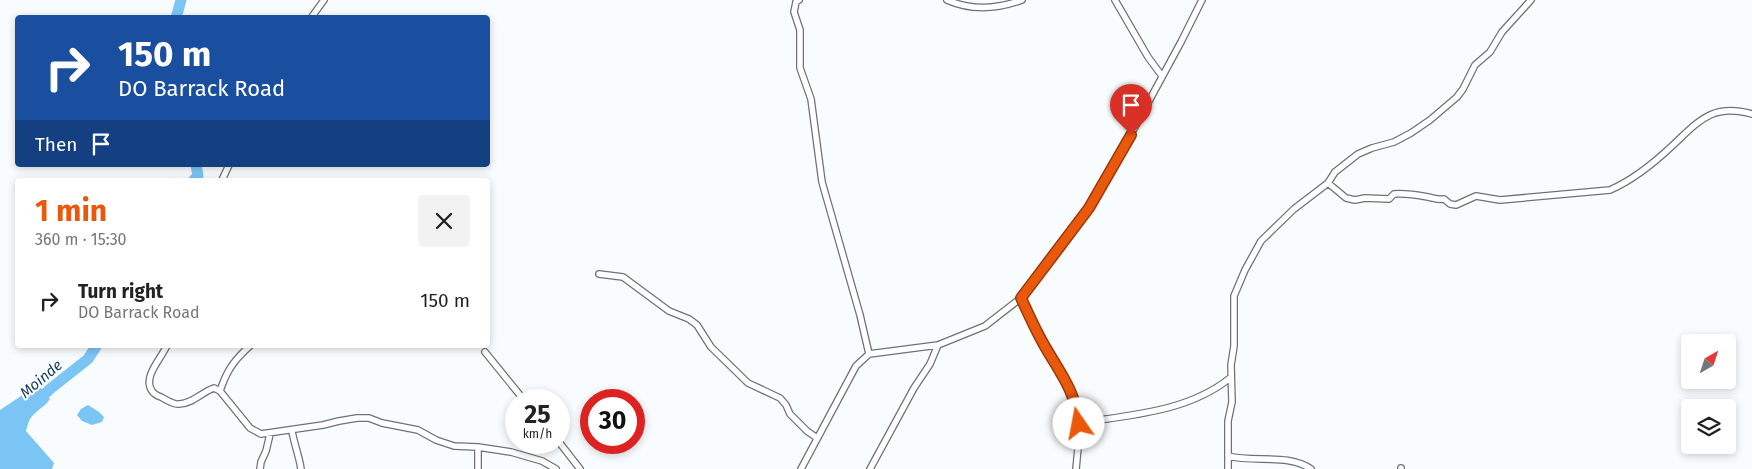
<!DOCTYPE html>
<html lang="en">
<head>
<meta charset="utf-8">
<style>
	body { margin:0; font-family:"Fira Sans",sans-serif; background:#f2f2f2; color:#222; height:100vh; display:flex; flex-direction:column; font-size:19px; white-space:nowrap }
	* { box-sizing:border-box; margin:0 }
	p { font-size:16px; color:#767676 }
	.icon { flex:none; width:28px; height:28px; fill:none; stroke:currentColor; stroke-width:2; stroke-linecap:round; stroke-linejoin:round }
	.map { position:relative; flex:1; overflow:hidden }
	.sheet { position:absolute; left:15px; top:178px; width:475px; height:170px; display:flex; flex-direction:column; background:#fff; border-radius:5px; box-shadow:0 2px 8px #0003 }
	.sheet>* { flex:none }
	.hud { position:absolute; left:15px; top:15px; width:475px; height:152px; border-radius:5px; box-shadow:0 2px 8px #0003; background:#1a4fa0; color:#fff; overflow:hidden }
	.needle { width:32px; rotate:39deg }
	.controls { position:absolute; left:1681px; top:334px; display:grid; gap:10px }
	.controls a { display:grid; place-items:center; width:55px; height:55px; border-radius:5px; background:#fff; box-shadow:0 2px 8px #0003; font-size:25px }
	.speed { position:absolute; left:505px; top:389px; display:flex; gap:10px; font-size:25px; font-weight:700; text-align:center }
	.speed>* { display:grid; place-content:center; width:65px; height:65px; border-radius:50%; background:#fff; box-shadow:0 2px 8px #0003; line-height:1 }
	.speed small { font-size:12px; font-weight:400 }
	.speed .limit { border:8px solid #d22; background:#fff; color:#111 }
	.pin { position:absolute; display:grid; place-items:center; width:42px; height:42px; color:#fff; margin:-51px -21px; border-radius:50% 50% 50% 0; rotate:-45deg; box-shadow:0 0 5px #0007 }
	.pin .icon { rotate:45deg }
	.me { position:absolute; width:55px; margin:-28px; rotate:348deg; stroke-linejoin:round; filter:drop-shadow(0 0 4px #0008) }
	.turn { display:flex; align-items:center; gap:18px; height:105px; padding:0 20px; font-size:22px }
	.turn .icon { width:65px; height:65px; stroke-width:2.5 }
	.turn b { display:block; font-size:35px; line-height:42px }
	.then { display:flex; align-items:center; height:48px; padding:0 20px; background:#0003; gap:10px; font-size:19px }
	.round { display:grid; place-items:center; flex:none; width:52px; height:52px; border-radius:5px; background:#f2f2f2 }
	.overview { display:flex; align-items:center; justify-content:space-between; height:85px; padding:0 20px }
	h1 { font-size:30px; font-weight:700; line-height:38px; color:#ea580c }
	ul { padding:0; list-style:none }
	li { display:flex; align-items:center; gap:15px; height:75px; padding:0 20px }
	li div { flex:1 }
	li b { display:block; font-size:19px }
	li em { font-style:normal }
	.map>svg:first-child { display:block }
	.water { fill:#7bc5f5 }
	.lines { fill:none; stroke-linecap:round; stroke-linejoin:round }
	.river { stroke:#7bc5f5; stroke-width:11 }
	.street-casing { stroke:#6f7173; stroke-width:8 }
	.street { stroke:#fff; stroke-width:5.5 }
	.route-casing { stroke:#983908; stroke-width:12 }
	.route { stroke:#ea580c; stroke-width:9 }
	.labels { text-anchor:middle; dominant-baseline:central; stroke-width:4; stroke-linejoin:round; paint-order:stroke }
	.water-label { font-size:15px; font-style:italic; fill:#143e56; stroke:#f9fcfe }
</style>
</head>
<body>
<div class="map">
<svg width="1752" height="469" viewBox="0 0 1752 469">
	<rect width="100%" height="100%" fill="#f9fcfe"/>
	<path class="water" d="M41 388 50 399C45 407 35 411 30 419 28 423 27 427 26 431L54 463 52 469H0V410L30 390Z
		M88 405 99 412 104 417 102 422 92 425 82 421 77 415 81 409Z"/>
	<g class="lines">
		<path class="river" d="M176 18 181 0
			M194 180 198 176 196 165
			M35 403 50 389 88 359 97 345"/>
		<g class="street-casing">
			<path id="street" d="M799 0 796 2 794 12 800 30V68L811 99 822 182 860 315 869 354
				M947 0C972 11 997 9 1022 0
				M1115 0 1148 57 1162 76
				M311 18 324 0
				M222 180 229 165
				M1328 183 1346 198 1355 200 1365 198 1389 199 1394 194C1405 193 1417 195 1428 197 1434 198 1438 200 1444 199L1450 204 1456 205 1476 196 1500 200 1610 190C1633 180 1654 163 1672 146 1699 121 1712 103 1752 114
				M599 274 623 277 669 311 689 319 697 325 711 347 748 383 780 398 786 405 790 414 807 431 817 438
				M1021 298 1043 344 1062 373 1078 408 1079 438 1076 469
				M167 345C162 358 142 377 152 391 154 394 158 396 161 397 166 400 174 405 179 404 192 404 202 392 214 388L220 391 250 428 261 434 323 425 339 421 357 418H369L382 423 418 430 436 440 454 446 478 447 511 452 542 461 556 469
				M485 352 524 400
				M220 391C227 370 234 360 251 345
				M1079 423C1130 415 1188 412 1230 378
				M292 431C294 444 299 455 301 469
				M559 442 580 469
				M1228 456C1255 463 1288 453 1311 469
				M260 469 261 462 266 451 270 434
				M478 469V447
				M801 469 856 366 869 354 938 345 985 326 1021 298 1089 208 1123 149 1181 42 1202 0
				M870 469 914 388 930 364 938 345
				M1228 469V421L1232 402 1231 365 1234 346V296L1245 270 1261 241 1294 209 1328 183 1335 172 1358 154 1372 148 1394 142 1411 133 1430 120 1457 97 1463 89 1475 65 1490 52 1502 32 1531 0
				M1401 469V468"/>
		</g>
		<use href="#street" class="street"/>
	</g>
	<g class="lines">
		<g class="route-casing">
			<path id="route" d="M1079 424C1076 391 1058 370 1043 343 1035 329 1028 313 1021 298L1089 208 1131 135"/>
		</g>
		<use href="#route" class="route"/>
	</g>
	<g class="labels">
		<g class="water-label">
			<text transform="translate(41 379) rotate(-40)">Moinde</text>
		</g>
	</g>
</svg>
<div class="controls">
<a><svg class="needle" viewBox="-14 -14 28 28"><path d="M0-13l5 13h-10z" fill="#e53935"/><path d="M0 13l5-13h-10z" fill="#767676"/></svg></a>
<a><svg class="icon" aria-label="layers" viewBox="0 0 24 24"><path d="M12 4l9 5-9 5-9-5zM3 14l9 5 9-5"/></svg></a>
</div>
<div class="speed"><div>25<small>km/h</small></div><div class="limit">30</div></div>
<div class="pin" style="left:1131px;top:135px;background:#d93025"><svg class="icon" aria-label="arrive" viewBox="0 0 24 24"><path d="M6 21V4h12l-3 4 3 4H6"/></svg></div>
<svg class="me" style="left:1079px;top:424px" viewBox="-20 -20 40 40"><circle r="19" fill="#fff"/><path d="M0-13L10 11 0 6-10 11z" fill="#ea580c"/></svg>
<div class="hud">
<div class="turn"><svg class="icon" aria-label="right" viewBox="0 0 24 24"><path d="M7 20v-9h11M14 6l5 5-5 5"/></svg><div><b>150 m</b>DO Barrack Road</div></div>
<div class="then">Then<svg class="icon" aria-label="arrive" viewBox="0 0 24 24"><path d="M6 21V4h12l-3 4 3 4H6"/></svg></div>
</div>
<section class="sheet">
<div class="overview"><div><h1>1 min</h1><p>360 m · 15:30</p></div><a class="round"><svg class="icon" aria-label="close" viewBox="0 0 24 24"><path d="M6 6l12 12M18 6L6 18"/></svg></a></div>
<ul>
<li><svg class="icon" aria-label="right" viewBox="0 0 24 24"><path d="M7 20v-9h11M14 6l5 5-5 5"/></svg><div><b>Turn right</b><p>DO Barrack Road</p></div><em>150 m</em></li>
</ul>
</section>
</div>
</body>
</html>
